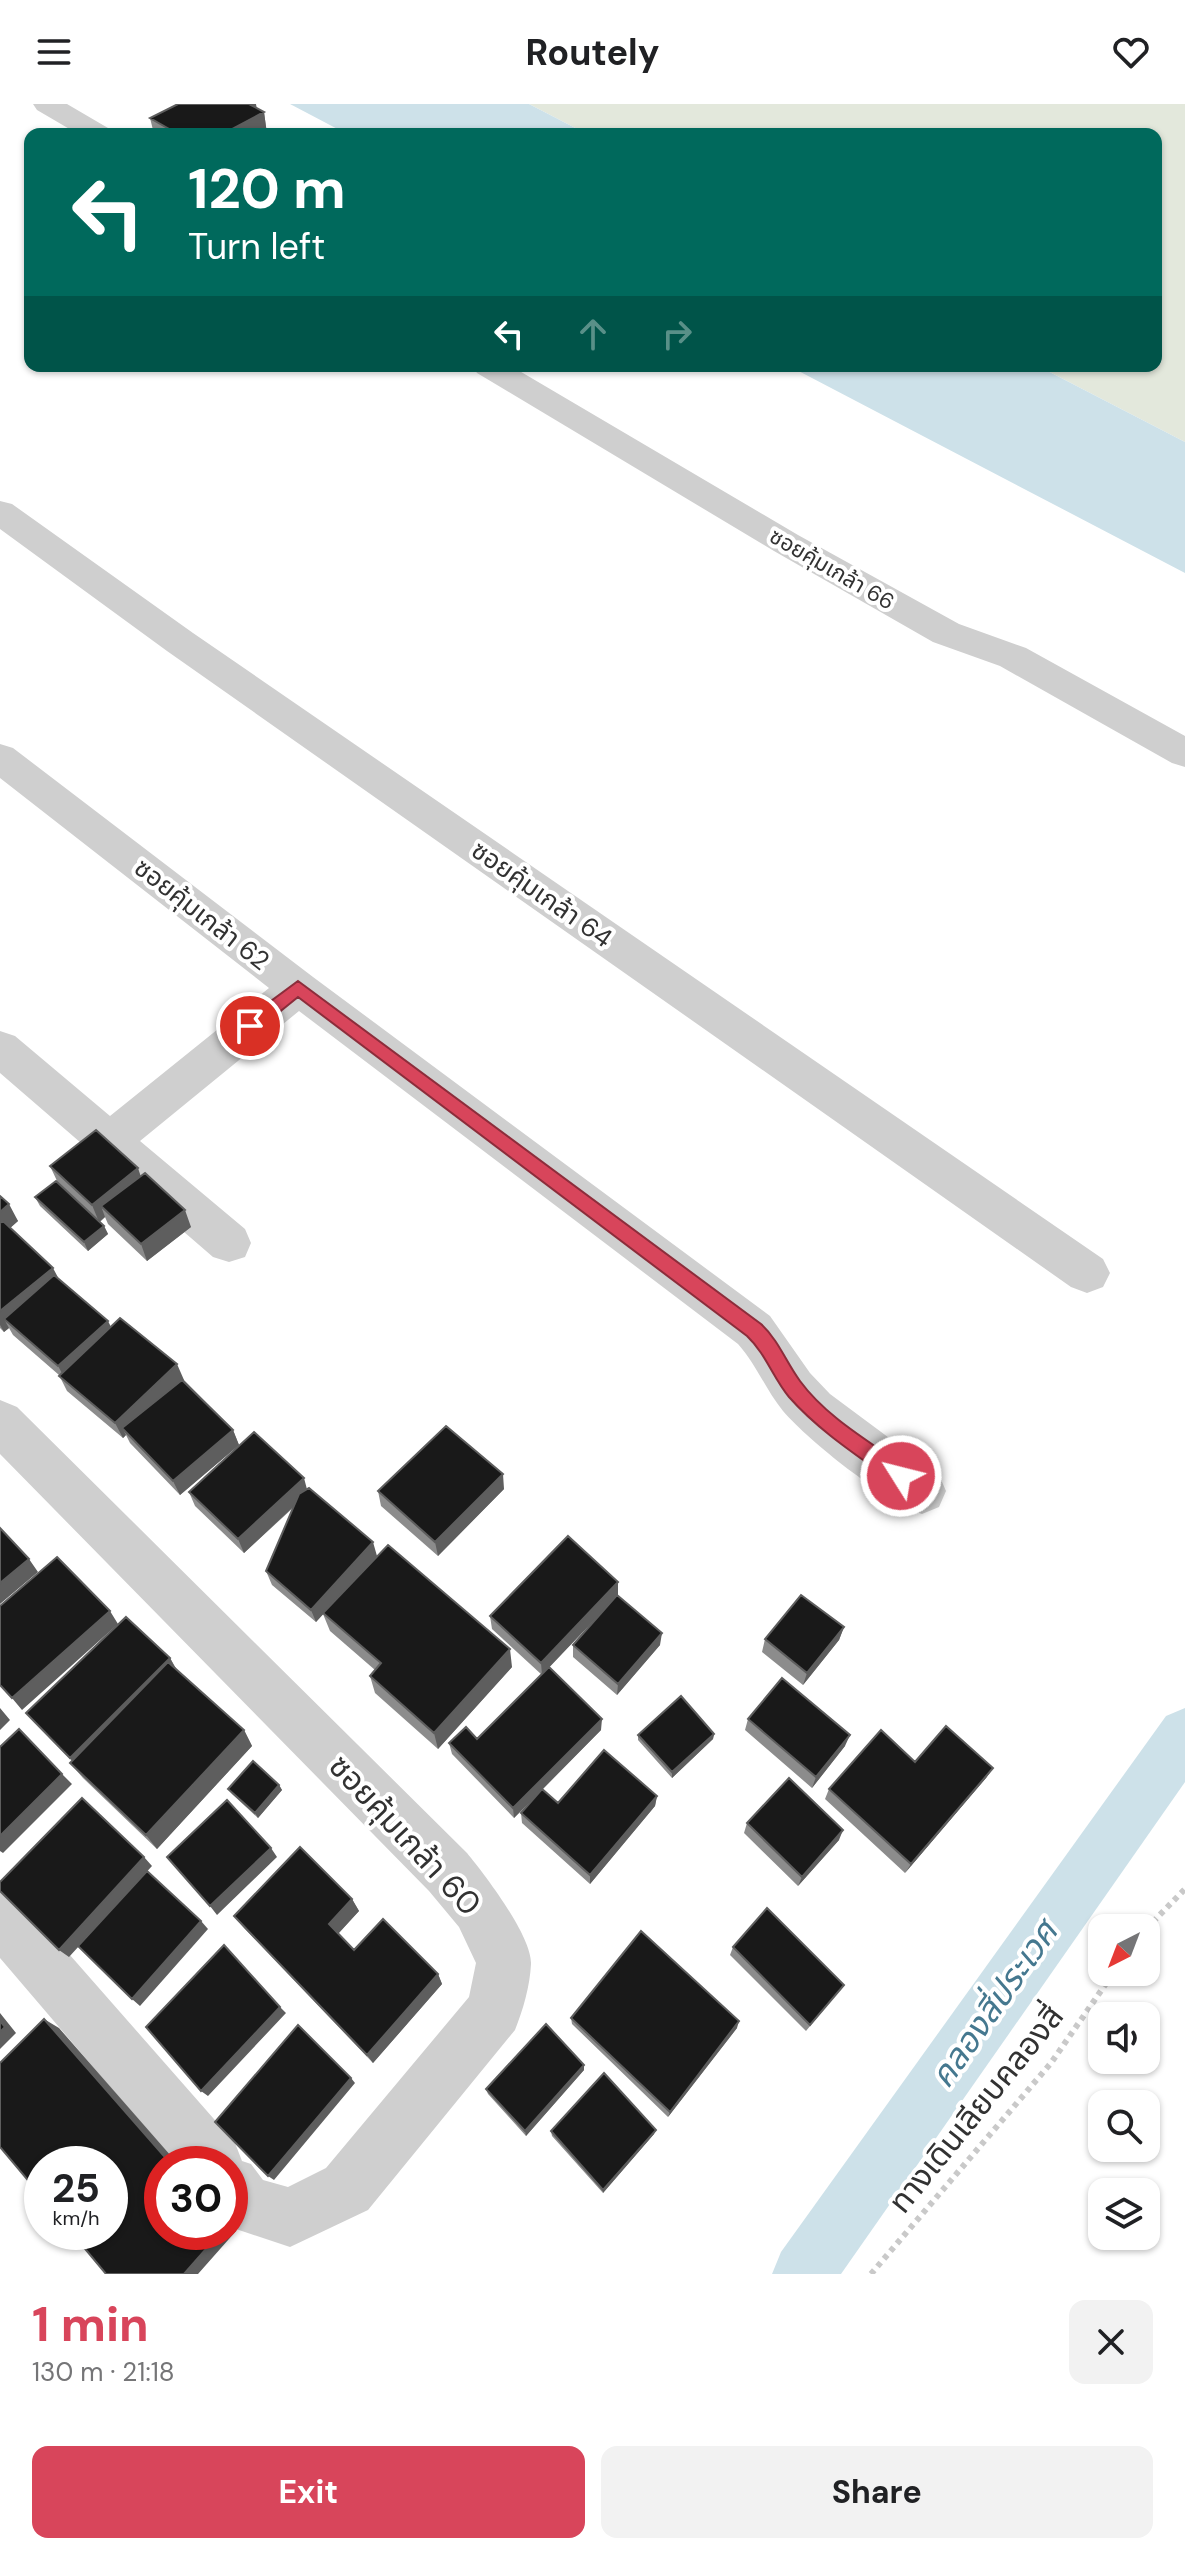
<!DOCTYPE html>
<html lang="en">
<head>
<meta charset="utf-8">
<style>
	body { margin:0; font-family:"DM Sans","Noto Sans Thai",sans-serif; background:#f2f2f2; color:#202124; height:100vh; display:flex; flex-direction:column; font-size:30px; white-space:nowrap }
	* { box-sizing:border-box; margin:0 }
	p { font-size:26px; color:#757577 }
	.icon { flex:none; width:44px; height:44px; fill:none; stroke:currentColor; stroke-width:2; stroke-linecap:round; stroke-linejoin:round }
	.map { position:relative; height:2170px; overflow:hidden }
	.details { display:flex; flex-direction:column; background:#fff; flex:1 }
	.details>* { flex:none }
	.top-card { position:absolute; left:24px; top:24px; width:1138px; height:244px; border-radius:16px; box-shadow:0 2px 6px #0004; background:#00695c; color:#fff; overflow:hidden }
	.needle { width:52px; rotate:222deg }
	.buttons { position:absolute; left:1088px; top:1810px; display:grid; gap:16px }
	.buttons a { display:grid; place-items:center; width:72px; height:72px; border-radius:16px; background:#fff; box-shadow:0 2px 6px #0004; font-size:40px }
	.speed { position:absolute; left:24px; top:2042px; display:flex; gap:16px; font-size:40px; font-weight:700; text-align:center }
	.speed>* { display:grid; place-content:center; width:104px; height:104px; border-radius:50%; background:#fff; box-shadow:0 2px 6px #0004; line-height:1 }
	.speed small { font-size:20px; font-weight:400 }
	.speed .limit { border:12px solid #d22; background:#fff; color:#111 }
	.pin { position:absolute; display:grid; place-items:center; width:68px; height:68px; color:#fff; margin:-34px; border:4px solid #fff; border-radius:50%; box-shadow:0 2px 8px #0007 }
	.me { position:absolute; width:88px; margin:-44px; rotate:306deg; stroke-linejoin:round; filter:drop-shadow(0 0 6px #0008) }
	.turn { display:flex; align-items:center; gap:28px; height:168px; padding:0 32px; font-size:36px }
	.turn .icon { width:104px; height:104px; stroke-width:2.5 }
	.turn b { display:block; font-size:56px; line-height:68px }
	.lanes { display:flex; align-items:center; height:76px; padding:0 32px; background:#0003; justify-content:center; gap:40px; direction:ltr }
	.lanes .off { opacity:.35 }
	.round { display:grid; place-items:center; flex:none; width:84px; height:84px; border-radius:16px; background:#f2f2f2 }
	.headline { display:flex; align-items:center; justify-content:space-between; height:136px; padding:0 32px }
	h1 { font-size:48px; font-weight:700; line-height:60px; color:#d8455b }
	.cta { display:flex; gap:16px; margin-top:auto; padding:16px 32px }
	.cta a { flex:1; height:92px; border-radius:16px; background:#d8455b; color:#fff; font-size:32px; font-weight:700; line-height:92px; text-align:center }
	.cta a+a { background:#f2f2f2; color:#202124 }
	header { display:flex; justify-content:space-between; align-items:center; height:104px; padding:0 32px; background:#fff; font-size:36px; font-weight:700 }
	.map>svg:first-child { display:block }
	.green { fill:#e3e8dc }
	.water { fill:#cde1e9 }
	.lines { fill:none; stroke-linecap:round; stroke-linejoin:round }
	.canal { fill:#cde1e9; fill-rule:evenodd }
	.path { stroke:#c9c9c9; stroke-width:6; stroke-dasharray:5 5; stroke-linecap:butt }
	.street { fill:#cfcfcf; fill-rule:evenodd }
	.wall { fill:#8c8c8c }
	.shaded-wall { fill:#5e5e5e }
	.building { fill:#191919; stroke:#5e5e5e; stroke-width:2 }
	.route { fill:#d8455b; stroke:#8c2d3b; stroke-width:2 }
	.labels { text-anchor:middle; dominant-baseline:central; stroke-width:8; stroke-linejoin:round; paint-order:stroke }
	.far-street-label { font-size:22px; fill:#323232; stroke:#fff }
	.street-label { font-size:26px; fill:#323232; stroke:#fff }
	.near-street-label { font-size:32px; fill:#323232; stroke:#fff }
	.near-water-label { font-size:34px; font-style:italic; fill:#45788f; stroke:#fff }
</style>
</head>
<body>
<header><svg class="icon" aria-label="menu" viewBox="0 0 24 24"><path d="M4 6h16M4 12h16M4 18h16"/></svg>Routely<svg class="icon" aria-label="heart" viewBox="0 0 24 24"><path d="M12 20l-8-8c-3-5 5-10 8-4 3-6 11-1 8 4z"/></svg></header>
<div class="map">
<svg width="1185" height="2170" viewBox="0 0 1185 2170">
	<rect width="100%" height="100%" fill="#fff"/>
	<path class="green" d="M529 0H1185V338L1038 262H1156V30H587Z"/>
	<path class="water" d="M290 0H529L587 30H347Z
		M789 262H1038L1185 338V469Z"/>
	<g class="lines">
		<path class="canal" d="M1185 1604V1678L841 2170H772L781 2148 1166 1612Z"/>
		<path class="path" d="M1146 1825 1185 1785
			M871 2170 1051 1959 1114 1868"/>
		<path class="street" d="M33 0H67L108 24 112 30H78L37 6Z
			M472 262H511L798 431 959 520 1026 544 1185 632V663L1172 659 1000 562 933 538 774 447 477 269Z
			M0 397 12 400 193 529 1103 1155 1110 1169 1103 1183 1087 1189 1071 1183 167 547 0 425Z
			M0 640 13 644 313 873 770 1212 810 1269 830 1290 939 1371 946 1387 939 1403 922 1410C881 1394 812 1340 783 1307 766 1286 756 1260 738 1240L299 907 140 1037 245 1125 251 1139 245 1153 229 1158 213 1153 0 969V927L15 932 110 1012 269 884 0 674Z
			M0 1296 17 1303 467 1749C485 1771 532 1832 531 1860 530 1882 523 1906 515 1926L368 2106 290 2143 230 2123V2060H176L0 1854V1785L19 1793 235 2039 242 2057 251 2060 263 2076 288 2083 326 2064 469 1893 476 1859 459 1823 429 1787 0 1350Z"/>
	</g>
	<path class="wall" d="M178 0H256V4L264 8 267 30H154L150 14Z
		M50 1062 141 1072 191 1123 147 1157 108 1120 105 1113 100 1118 104 1122 108 1130 88 1147 40 1102 35 1093 58 1079Z
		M0 1092 18 1117 10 1124 59 1175 111 1223 184 1276 233 1326 239 1341 180 1391 130 1339 126 1331 123 1334 67 1287 59 1271 13 1231 9 1224 4 1228 0 1224Z
		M307 1385 377 1452 512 1563 438 1645 375 1589 370 1572 375 1566 330 1527 323 1510 316 1518 272 1481 266 1467 294 1403 244 1449 195 1402 189 1388Z
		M504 1385 438 1452 381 1402 378 1387Z
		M618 1492 660 1541 617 1591 573 1553V1541L609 1501 542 1570 601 1626 542 1686 558 1699 657 1692 655 1702 590 1780 522 1719 521 1709 536 1692 514 1714 452 1650 449 1639 477 1635 542 1571 492 1525 490 1512Z
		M844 1523 839 1536 803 1581 762 1548 765 1535Z
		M170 1554 177 1566 244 1626 252 1642 157 1745 83 1674 70 1659 72 1657 26 1609Z
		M748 1615 845 1642 812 1684 745 1626Z
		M714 1630 713 1635 672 1674 638 1636V1631Z
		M915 1658 993 1664 986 1674 905 1769 825 1695 829 1685Z
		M279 1681 282 1686 258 1714 232 1690 228 1685Z
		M747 1719 839 1736 798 1782 744 1729Z
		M352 1795 359 1807 338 1830 354 1846 438 1870 442 1880 373 1959 244 1824 234 1812Z
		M733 1843 844 1881 806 1927 730 1851Z
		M571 1914 737 1924 668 2013 572 1920Z
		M584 1961V1966L526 2032 488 1990 486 1985Z
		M551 2027 654 2030 603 2089 552 2032Z"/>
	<path class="shaded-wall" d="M249 0H256L258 12 264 8 267 30H223Z
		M138 1064 144 1082 101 1102 105 1113 99 1118 92 1101Z
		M9 1100 18 1117 0 1133V1108Z
		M185 1106 191 1123 147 1157 141 1140Z
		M104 1122 108 1130 88 1147 84 1138Z
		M53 1164 62 1181 4 1215 9 1224 4 1228 0 1221V1207Z
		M108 1217 116 1233 67 1278 58 1262Z
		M177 1260 184 1276 127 1330 122 1324 126 1331 123 1334 115 1319Z
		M233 1326 239 1341 180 1391 173 1377Z
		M503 1370 504 1385 438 1452 435 1438Z
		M304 1374 308 1389 244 1449 238 1435Z
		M373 1438 377 1452 316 1518 311 1506Z
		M29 1455 38 1468 0 1500V1479Z
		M618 1478V1491L542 1571 541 1559Z
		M110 1507 118 1520 22 1606 12 1594Z
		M844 1523 839 1536 803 1581 807 1569Z
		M662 1529 660 1541 617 1591 618 1580Z
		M510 1545 512 1563 438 1645 434 1629Z
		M170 1554 177 1567 79 1665 70 1654Z
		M0 1604 10 1616 0 1626Z
		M602 1615 601 1626 514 1714 513 1704Z
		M244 1626 252 1642 157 1745 146 1731Z
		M714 1630 713 1635 672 1674V1668Z
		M850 1631 845 1642 812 1684 816 1673Z
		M993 1664 986 1674 905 1769 911 1760Z
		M62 1670 72 1680 3 1749 0 1747V1732Z
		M279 1681 282 1686 258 1714 255 1709Z
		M657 1692 655 1702 590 1780V1771Z
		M843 1726 839 1736 798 1782 802 1773Z
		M271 1744 277 1753 217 1811 210 1802Z
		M144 1753 152 1762 69 1853 59 1846Z
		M352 1795 359 1807 336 1832 329 1820Z
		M201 1817 208 1825 140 1902 132 1895Z
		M438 1870 442 1880 373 1959 367 1951Z
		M280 1903 286 1909 208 1992 201 1987Z
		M0 1909 16 1929 0 1945Z
		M44 1915 59 1924 178 2060H171Z
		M739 1917 737 1924 668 2013 670 2008Z
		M584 1961V1966L526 2032 525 2027Z
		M351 1974 355 1979 274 2076 268 2072Z
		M656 2026 654 2030 603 2089V2086Z
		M230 2119 236 2127 198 2170H184L221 2128H230Z"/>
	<path class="building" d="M178 0H249L264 8 223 30H178L150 14Z
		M96 1026 138 1064 92 1101 50 1062Z
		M145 1069 185 1106 141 1140 101 1102Z
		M56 1077 104 1122 84 1138 35 1093Z
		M0 1092 9 1100 0 1108Z
		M3 1117 53 1164 0 1207V1119Z
		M54 1171 108 1217 58 1262 4 1215Z
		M120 1214 177 1260 115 1319 59 1272Z
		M182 1276 233 1326 173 1377 122 1324Z
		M446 1322 503 1370 435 1438 378 1387Z
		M254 1328 304 1374 238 1435 189 1388Z
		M309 1384 373 1438 311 1506 266 1467 299 1390Z
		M0 1424 29 1455 0 1479Z
		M568 1432 618 1478 541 1559 490 1512Z
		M388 1441 510 1545 434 1629 370 1572 381 1559 323 1509Z
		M57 1453 110 1507 12 1594 0 1581V1502Z
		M617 1491 662 1529 618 1580 573 1541Z
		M801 1491 844 1523 807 1569 765 1535Z
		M126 1513 170 1554 70 1654 26 1609Z
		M168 1558 244 1626 146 1731 70 1659Z
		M549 1563 602 1615 513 1704 449 1639 466 1623 477 1635Z
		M782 1574 850 1631 816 1673 748 1615Z
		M681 1592 714 1630 672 1668 638 1631Z
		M946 1622 993 1664 911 1760 829 1685 881 1626 915 1658Z
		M19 1625 62 1670 0 1732V1643Z
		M604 1646 657 1692 590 1771 521 1709 542 1685 558 1699Z
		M253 1657 279 1681 255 1709 228 1685Z
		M789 1674 843 1726 802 1773 747 1719Z
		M82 1694 144 1753 59 1846 0 1787V1778Z
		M227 1696 271 1744 210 1802 167 1753Z
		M300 1743 352 1795 329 1820 354 1846 383 1815 438 1870 367 1951 234 1812Z
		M147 1767 201 1817 132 1895 78 1842Z
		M767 1804 844 1881 810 1921 733 1843Z
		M641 1827 739 1917 670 2008 571 1914Z
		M224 1841 280 1903 201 1987 146 1923Z
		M44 1915 171 2060H162V2128H221L184 2170H106L71 2128H110V2060H42V2093L0 2043V1959Z
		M0 1917 5 1923 0 1928Z
		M546 1920 584 1961 525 2027 486 1985Z
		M298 1921 351 1974 268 2072 215 2018Z
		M604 1969 656 2026 603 2086 551 2027Z"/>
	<path class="route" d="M298 877 761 1220C779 1237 786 1258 800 1277 827 1314 872 1339 908 1365L911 1372 908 1378 901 1381 894 1378C858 1352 819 1327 789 1293 773 1274 766 1250 747 1232L298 893 256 927H244L242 922 244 917Z"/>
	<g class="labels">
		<g class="far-street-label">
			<text transform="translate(832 465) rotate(30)">ซอยคุ้มเกล้า 66</text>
		</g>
		<g class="street-label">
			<text transform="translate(542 790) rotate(35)">ซอยคุ้มเกล้า 64</text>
			<text transform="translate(202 810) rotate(38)">ซอยคุ้มเกล้า 62</text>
		</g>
		<g class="near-street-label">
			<text transform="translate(405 1731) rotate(47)">ซอยคุ้มเกล้า 60</text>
			<text transform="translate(976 2005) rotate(-51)">ทางเดินเลียบคลองสี่</text>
		</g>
		<g class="near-water-label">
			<text transform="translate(994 1900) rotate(-55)">คลองสี่ประเวศ</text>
		</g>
	</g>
</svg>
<div class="buttons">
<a><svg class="needle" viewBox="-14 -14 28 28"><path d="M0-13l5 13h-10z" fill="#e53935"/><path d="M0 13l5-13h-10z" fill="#757577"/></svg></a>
<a><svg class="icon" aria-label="sound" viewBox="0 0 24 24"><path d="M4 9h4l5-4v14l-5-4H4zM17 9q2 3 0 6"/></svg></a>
<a><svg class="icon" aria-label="search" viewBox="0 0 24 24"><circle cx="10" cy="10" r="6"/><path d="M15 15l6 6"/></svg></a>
<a><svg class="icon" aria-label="layers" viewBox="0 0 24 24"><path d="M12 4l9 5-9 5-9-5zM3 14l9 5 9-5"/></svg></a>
</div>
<div class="speed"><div>25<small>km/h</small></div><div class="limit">30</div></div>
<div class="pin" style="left:250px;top:922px;background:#d93025"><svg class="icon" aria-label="arrive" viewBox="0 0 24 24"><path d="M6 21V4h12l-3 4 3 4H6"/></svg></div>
<svg class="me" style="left:901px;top:1372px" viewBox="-20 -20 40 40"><circle r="17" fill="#d8455b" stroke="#fff" stroke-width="3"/><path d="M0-11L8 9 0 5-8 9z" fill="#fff"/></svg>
<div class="top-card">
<div class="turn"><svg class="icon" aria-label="left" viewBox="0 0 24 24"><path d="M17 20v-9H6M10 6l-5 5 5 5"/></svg><div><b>120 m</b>Turn left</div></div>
<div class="lanes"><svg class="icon" aria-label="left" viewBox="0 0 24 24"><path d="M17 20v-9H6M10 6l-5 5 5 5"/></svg><svg class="icon off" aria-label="ahead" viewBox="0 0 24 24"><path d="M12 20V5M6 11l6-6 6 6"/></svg><svg class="icon off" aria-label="right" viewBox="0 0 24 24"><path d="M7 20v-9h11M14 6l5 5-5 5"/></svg></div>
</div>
</div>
<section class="details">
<div class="headline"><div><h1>1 min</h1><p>130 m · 21:18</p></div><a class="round"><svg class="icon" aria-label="close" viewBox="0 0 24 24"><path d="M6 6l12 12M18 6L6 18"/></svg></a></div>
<div class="cta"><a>Exit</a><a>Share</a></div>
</section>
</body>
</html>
